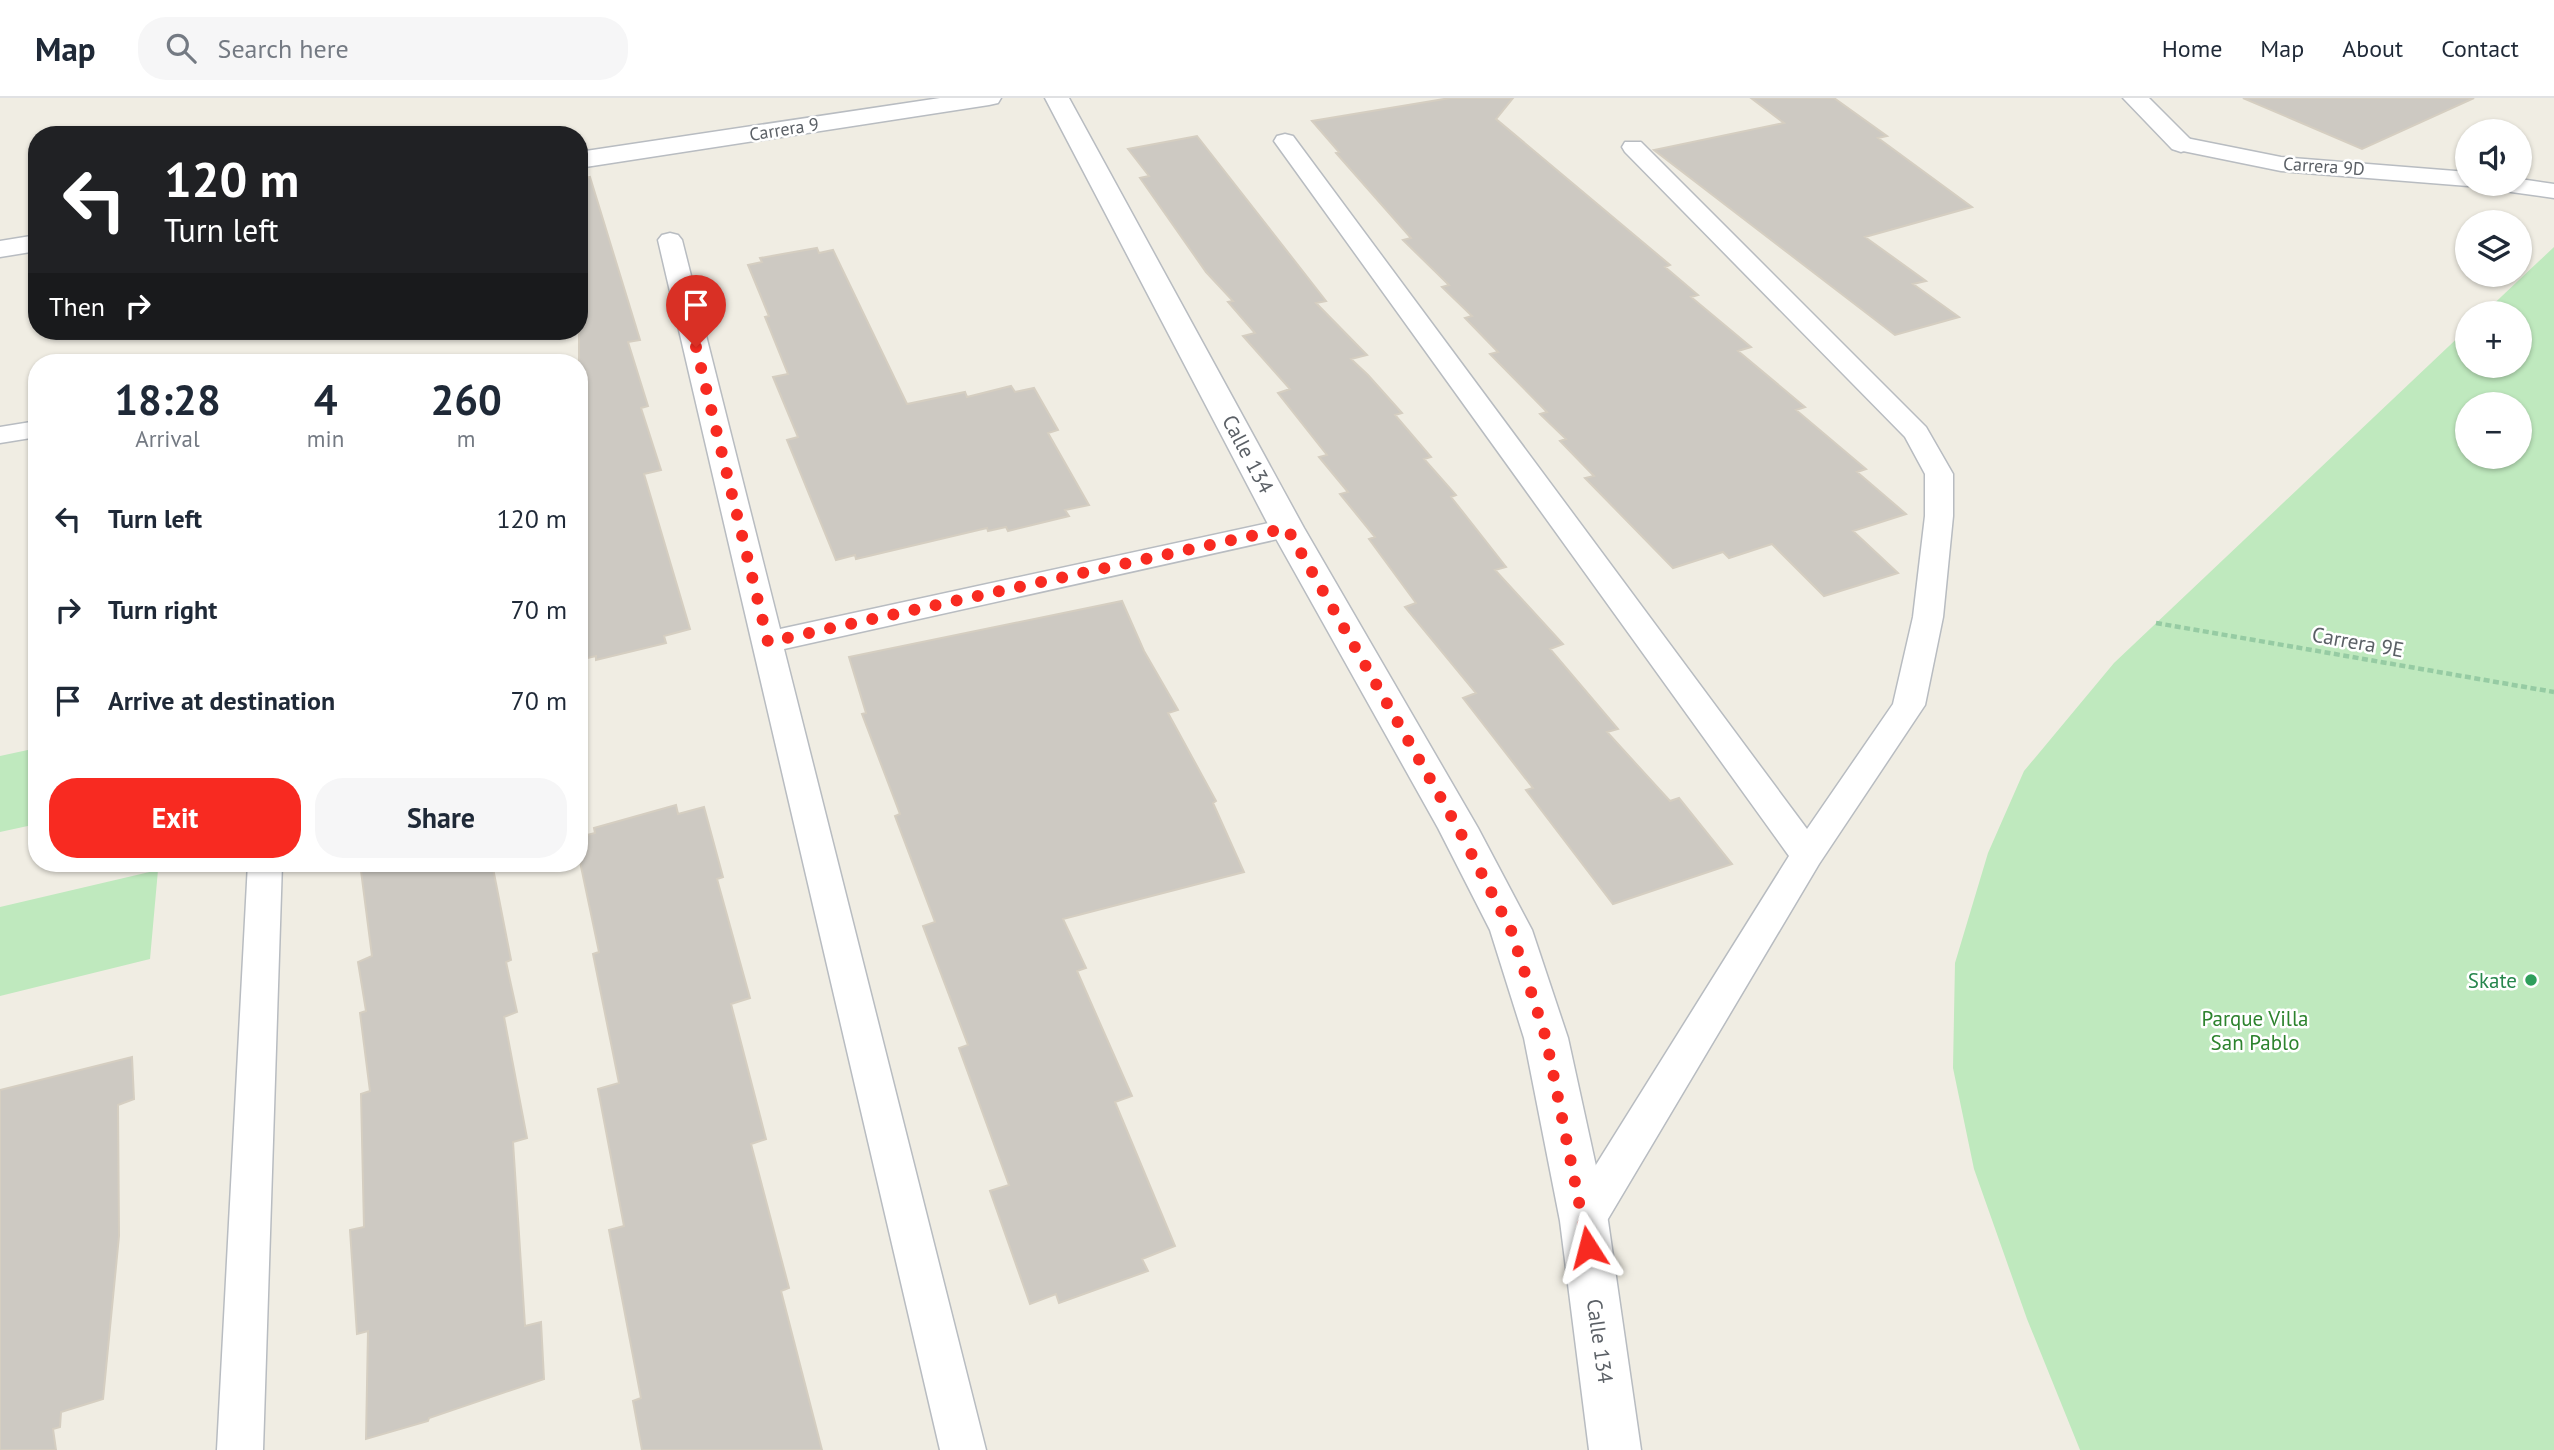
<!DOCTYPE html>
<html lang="en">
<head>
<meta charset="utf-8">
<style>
	body { margin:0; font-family:"PT Sans",sans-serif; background:#f6f6f7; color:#1f2937; height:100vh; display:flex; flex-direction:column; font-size:26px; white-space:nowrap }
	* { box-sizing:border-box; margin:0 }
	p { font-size:23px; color:#747a83 }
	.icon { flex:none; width:38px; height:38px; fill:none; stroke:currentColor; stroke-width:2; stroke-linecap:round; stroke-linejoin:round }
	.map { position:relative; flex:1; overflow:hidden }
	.drawer { position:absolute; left:28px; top:256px; width:560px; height:518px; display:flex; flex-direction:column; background:#fff; border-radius:28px; box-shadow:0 2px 5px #0004 }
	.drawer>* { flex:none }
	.top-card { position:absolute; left:28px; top:28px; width:560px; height:214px; border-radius:28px; box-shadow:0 2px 5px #0004; background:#202124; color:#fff; overflow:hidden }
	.buttons { position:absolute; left:2455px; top:21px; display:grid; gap:14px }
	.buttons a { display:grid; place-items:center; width:77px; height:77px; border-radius:50%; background:#fff; box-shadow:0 2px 5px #0004; font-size:35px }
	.pin { position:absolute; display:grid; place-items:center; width:60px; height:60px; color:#fff; margin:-72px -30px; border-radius:50% 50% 50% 0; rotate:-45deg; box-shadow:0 0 7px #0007 }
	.pin .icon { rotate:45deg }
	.me { position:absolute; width:77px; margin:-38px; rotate:351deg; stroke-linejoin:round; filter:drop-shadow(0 0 5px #0008) }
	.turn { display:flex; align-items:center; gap:24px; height:147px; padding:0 21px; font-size:32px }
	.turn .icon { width:91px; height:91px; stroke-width:2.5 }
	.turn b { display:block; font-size:49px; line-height:60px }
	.then { display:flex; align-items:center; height:66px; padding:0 21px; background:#0003; gap:14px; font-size:26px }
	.eta { display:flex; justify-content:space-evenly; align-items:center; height:119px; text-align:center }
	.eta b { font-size:42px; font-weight:700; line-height:49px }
	.cta { display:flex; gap:14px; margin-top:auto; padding:14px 21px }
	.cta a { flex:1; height:80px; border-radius:28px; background:#f82a21; color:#fff; font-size:28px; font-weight:700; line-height:80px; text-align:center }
	.cta a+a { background:#f6f6f7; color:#1f2937 }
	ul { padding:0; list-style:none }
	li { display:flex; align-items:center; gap:21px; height:91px; padding:0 21px }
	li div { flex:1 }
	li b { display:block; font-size:26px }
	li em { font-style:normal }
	header { display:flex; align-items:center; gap:42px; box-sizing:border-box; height:98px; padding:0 35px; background:#fff; border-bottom:2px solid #e0e1e3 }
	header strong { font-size:33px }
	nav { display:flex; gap:38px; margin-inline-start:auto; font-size:24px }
	.search { width:490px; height:63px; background:#f6f6f7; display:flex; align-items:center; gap:18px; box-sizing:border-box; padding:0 24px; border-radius:28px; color:#747a83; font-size:26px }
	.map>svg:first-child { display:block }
	.green { fill:#bfe9be; fill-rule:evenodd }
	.building { fill:#cdc9c2; stroke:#d5cec1; stroke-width:2 }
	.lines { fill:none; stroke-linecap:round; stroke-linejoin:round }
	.service-casing { stroke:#b8bcc1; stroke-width:3 }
	.minor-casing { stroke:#b8bcc1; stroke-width:3 }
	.path { stroke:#96cba3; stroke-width:4.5; stroke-dasharray:6 3.5; stroke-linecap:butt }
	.service { fill:#fff; fill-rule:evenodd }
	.minor { fill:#fff; fill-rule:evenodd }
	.route { stroke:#f82a21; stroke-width:12; stroke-dasharray:0 21.6 }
	.leisure-dot { fill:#2e9e5b; stroke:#fff; stroke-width:2.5 }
	.labels { text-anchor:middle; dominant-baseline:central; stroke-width:5; stroke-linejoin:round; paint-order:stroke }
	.far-street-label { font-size:18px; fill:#5b6066; stroke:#fff }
	.street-label { font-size:21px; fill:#5b6066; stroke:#fff }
	.leisure-label { font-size:21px; fill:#27864d; stroke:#fff; text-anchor:end }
	.park-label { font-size:21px; fill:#2d832e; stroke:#fff }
</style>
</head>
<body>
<header>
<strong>Map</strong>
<div class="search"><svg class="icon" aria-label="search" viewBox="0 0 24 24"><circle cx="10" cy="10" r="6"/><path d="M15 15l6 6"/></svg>Search here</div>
<nav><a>Home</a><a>Map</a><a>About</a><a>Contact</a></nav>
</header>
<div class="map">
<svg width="2554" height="1352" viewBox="0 0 2554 1352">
	<rect width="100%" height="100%" fill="#f0ede3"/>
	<path class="green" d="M2554 149V1352H2080L2027 1221 1974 1071 1953 970 1955 865 1988 755 2024 673 2114 565 2467 231 2468 268H2520V215H2484ZM2468 306H2520V359H2468Z
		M37 650V726L0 734V658Z
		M158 772 150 861 0 898V809Z"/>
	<path class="building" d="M1450 0H1513L1496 21 1670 167 1665 169 1698 197 1691 199 1751 249 1738 253 1805 309 1796 312 1866 371 1857 374 1906 416 1853 433 1898 475 1824 498 1772 446 1729 460 1723 454 1673 470 1585 380 1594 378 1560 343 1566 341 1540 316 1547 314 1490 256 1498 254 1465 220 1472 218 1442 189 1449 187 1403 142 1411 140 1336 55 1339 54 1312 23Z
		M1751 0H1834L1887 38 1878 40 1972 109 1865 139 1926 183 1913 186 1959 219 1895 237 1654 52 1784 25Z
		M2243 0H2474L2362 51Z
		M1197 38 1326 203 1316 205 1367 257 1351 261 1368 277 1402 315 1395 317 1431 359 1424 361 1456 397 1451 399 1506 469 1495 472 1563 546 1550 551 1618 631 1607 634 1670 703 1679 700 1732 766 1613 806 1526 692 1533 690 1463 600 1476 595 1405 509 1416 505 1369 441 1375 439 1340 396 1348 394 1319 359 1327 357 1278 295 1290 291 1243 238 1255 235 1228 204 1233 203 1206 174 1140 80 1149 78 1128 51Z
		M590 79 640 242 628 244 648 308 641 310 661 372 644 376 690 531 664 538 666 545 596 562V558L579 562V81Z
		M817 150 819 155 833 152 907 306 965 294 967 299 1011 288 1015 294 1034 290 1058 332 1048 335 1089 407 1065 412 1069 418 1008 433 1006 429 988 433 987 430 856 461 855 457 836 462 787 342 798 339 773 279 788 276 765 219 769 218 748 167 762 164 760 160Z
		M1122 503 1144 553 1178 612 1168 615 1216 703 1213 705 1244 774 1063 821 1086 870 1077 873 1132 998 1115 1004 1175 1148 1142 1161 1148 1173 1059 1205 1056 1196 1030 1206 990 1093 1009 1087 959 950 968 947 923 828 935 824 895 718 900 716 862 616 866 615 849 559Z
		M676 707 678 716 704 709 723 779 717 781 750 900 731 906 766 1041 751 1046 789 1190 781 1193 822 1352H642L633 1303 641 1300 609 1132 624 1128 598 991 619 985 593 856 599 854 579 759V739L595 735 594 730Z
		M360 765H492L511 862 506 864 517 914 504 919 527 1040 513 1044 525 1228 541 1224 544 1281 429 1320 428 1323 366 1341 368 1233 357 1236 350 1132 364 1129 361 996 370 993 360 915 366 913 358 864 372 858Z
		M132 959 134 1001 118 1007 119 1138 103 1301 61 1314 60 1329 53 1331 56 1352H0V992Z"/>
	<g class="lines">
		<g class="service-casing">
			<path id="service" d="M1285 36 1293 38 1807 731 1893 606 1913 519 1925 418V376L1905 339 1625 54 1622 49 1625 44H1641L1926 329 1953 376V418L1943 519 1925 607 1819 766 1599 1136 1584 1141 1569 1136 1563 1123 1569 1110 1789 758 1274 43 1277 38Z
				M2181 39 2281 59 2468 74V86H2476L2468 88 2281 73 2173 51 2170 46 2173 41Z
				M2520 81 2554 86V100L2504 93 2496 91 2493 86H2520Z
				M670 135 678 137 682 142 780 531 1287 421 1297 424 1301 430 1297 436 1287 439 784 551 986 1352H940L658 142 662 137Z
				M37 323V339L0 345V329Z
				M248 765H282L263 1352H217Z"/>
		</g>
		<g class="minor-casing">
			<path id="minor" d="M940 0H1001L998 5 989 7 579 70V54Z
				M1045 0H1069L1304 430 1478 730 1532 832 1568 940 1608 1123 1641 1352H1589L1560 1123 1524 940 1490 832 1438 730 1270 430Z
				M2123 0H2149L2190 41 2194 46 2190 51 2181 54 2172 51Z
				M37 137V153L0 159V143Z"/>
		</g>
		<path class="path" d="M2156 525 2554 594"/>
		<use href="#service" class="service"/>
		<use href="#minor" class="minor"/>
	</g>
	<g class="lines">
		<path class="route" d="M696 249 768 544 1287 430 1458 730 1511 832 1546 940 1588 1149"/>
	</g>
	<circle class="leisure-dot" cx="2531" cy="882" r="7"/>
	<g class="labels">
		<g class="far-street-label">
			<text transform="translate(784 31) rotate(-9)">Carrera 9</text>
			<text transform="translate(2324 68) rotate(4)">Carrera 9D</text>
		</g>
		<g class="street-label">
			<text transform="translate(1248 356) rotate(62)">Calle 134</text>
			<text transform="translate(2358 544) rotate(10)">Carrera 9E</text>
			<text transform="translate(1600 1243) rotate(82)">Calle 134</text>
		</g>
		<g class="leisure-label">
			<text x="2517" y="882">Skate</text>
		</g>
		<g class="park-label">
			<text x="2255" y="920">Parque Villa<tspan x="2255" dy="24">San Pablo</tspan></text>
		</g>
	</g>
</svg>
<div class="buttons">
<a><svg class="icon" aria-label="sound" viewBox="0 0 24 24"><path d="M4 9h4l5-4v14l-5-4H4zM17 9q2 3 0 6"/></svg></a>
<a><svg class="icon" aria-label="layers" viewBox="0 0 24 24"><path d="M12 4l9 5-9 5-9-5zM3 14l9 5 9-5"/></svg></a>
<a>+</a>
<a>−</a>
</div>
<div class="pin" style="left:696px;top:249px;background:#d93025"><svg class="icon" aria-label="arrive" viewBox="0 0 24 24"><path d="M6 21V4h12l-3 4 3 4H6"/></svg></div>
<svg class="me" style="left:1588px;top:1149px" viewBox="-20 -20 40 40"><path d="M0-17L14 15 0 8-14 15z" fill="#f82a21" stroke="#fff" stroke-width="4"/></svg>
<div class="top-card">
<div class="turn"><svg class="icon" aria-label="left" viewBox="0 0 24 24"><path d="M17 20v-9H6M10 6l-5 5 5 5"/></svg><div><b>120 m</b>Turn left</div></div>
<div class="then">Then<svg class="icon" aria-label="right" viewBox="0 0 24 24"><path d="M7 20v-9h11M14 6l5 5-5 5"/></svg></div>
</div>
<section class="drawer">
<div class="eta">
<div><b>18:28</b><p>Arrival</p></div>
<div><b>4</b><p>min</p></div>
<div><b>260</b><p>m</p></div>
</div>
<ul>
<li><svg class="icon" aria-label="left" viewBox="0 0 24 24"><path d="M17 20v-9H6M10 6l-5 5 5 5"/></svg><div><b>Turn left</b></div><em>120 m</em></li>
<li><svg class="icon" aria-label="right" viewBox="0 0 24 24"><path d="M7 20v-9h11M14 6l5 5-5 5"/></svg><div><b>Turn right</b></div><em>70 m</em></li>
<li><svg class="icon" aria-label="arrive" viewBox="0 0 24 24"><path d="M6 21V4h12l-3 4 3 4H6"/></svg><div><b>Arrive at destination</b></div><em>70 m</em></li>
</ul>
<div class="cta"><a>Exit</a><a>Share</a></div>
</section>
</div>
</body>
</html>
